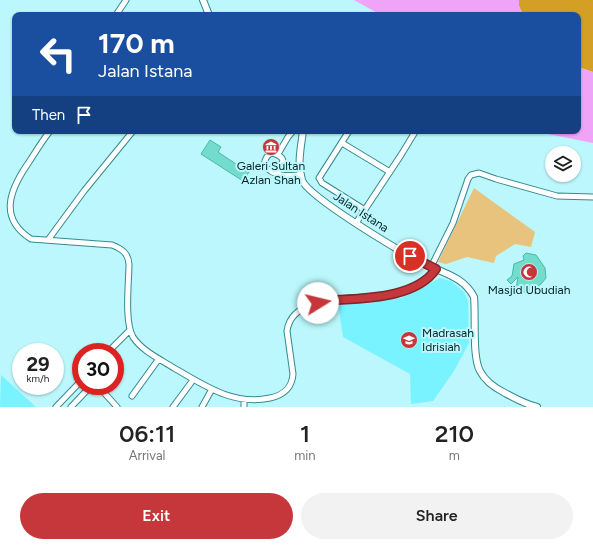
<!DOCTYPE html>
<html lang="en">
<head>
<meta charset="utf-8">
<style>
	body { margin:0; font-family:Figtree,sans-serif; background:#f2f2f2; color:#222; height:100vh; display:flex; flex-direction:column; font-size:15px; white-space:nowrap }
	* { box-sizing:border-box; margin:0 }
	p { font-size:13px; color:#767676 }
	.icon { flex:none; width:22px; height:22px; fill:none; stroke:currentColor; stroke-width:2; stroke-linecap:round; stroke-linejoin:round }
	.map { position:relative; height:407px; overflow:hidden }
	.drawer { display:flex; flex-direction:column; background:#fff; flex:1 }
	.drawer>* { flex:none }
	.banner { position:absolute; left:12px; top:12px; width:569px; height:122px; border-radius:8px; box-shadow:0 1px 3px #0004; background:#1a4fa0; color:#fff; overflow:hidden }
	.fabs { position:absolute; left:545px; top:146px; display:grid; gap:8px }
	.fabs a { display:grid; place-items:center; width:36px; height:36px; border-radius:50%; background:#fff; box-shadow:0 1px 3px #0004; font-size:20px }
	.speed { position:absolute; left:12px; top:343px; display:flex; gap:8px; font-size:20px; font-weight:700; text-align:center }
	.speed>* { display:grid; place-content:center; width:52px; height:52px; border-radius:50%; background:#fff; box-shadow:0 1px 3px #0004; line-height:1 }
	.speed small { font-size:10px; font-weight:400 }
	.speed .limit { border:6px solid #d22; background:#fff; color:#111 }
	.pin { position:absolute; display:grid; place-items:center; width:34px; height:34px; color:#fff; margin:-17px; border:2px solid #fff; border-radius:50%; box-shadow:0 1px 4px #0007 }
	.me { position:absolute; width:44px; margin:-22px; rotate:81deg; stroke-linejoin:round; filter:drop-shadow(0 0 3px #0008) }
	.turn { display:flex; align-items:center; gap:14px; height:84px; padding:0 20px; font-size:18px }
	.turn .icon { width:52px; height:52px; stroke-width:2.5 }
	.turn b { display:block; font-size:28px; line-height:34px }
	.then { display:flex; align-items:center; height:38px; padding:0 20px; background:#0003; gap:8px; font-size:15px }
	.eta { display:flex; justify-content:space-evenly; align-items:center; height:68px; text-align:center }
	.eta b { font-size:24px; font-weight:600; line-height:28px }
	.cta { display:flex; gap:8px; margin-top:auto; padding:8px 20px }
	.cta a { flex:1; height:46px; border-radius:24px; background:#c6373c; color:#fff; font-size:16px; font-weight:600; line-height:46px; text-align:center }
	.cta a+a { background:#f2f2f2; color:#222 }
	.map>svg:first-child { display:block }
	.built { fill:#78f3ff }
	.green { fill:#e7c37d }
	.forest { fill:#d39f25 }
	.water { fill:#f0a4f8 }
	.building { fill:#72dccd; stroke:#4cb8aa }
	.lines { fill:none; stroke-linecap:round; stroke-linejoin:round }
	.minor-casing { stroke:#348a91; stroke-width:7 }
	.tertiary-casing { stroke:#348a91; stroke-width:8 }
	.minor { stroke:#fff; stroke-width:5 }
	.tertiary { stroke:#fff; stroke-width:6 }
	.route-casing { stroke:#812427; stroke-width:10 }
	.route { stroke:#c6373c; stroke-width:7 }
	.labels { text-anchor:middle; dominant-baseline:central; stroke-width:4; stroke-linejoin:round; paint-order:stroke }
	.poi-label { font-size:12px; fill:#002326; stroke:#bbf7fc }
	.street-label { font-size:12px; fill:#002326; stroke:#bbf7fc }
</style>
</head>
<body>
<div class="map">
<svg width="593" height="407" viewBox="0 0 593 407">
	<rect width="100%" height="100%" fill="#bbf7fc"/>
	<path class="built" d="M440 278 451 281 464 292 468 301 469 343 454 371 433 401 411 404 410 374 343 337 338 304 401 298Z
		M1 375 36 407H0Z"/>
	<path class="green" d="M474 188 535 232 531 247 515 244 496 256 494 263 467 257 446 264 438 262Z"/>
	<path class="forest" d="M519 0H593V72L578 67V15H523L519 6Z"/>
	<path class="water" d="M354 0H519V6L523 15H381Z
		M578 67 593 72V143L533 131H578Z"/>
	<path class="building" d="M210 140 221 147 218 152 239 166 241 162 251 169 243 181 201 154Z
		M526 253 536 255 545 268 546 278 541 284 527 293 516 289 518 277 511 284 507 280 512 276 514 264 524 260 523 256Z"/>
	<g class="lines">
		<g class="minor-casing">
			<path id="minor" d="M116 15 126 0
				M50 131C42 141 35 153 27 165 8 193 0 219 31 239L112 245C122 249 128 253 129 264 129 281 124 322 133 337 142 351 160 359 174 368 204 385 233 406 270 398 284 395 292 388 293 374L287 331C292 291 363 300 392 295 409 292 427 283 436 269
				M349 131 319 178 322 183 365 210
				M342 143 390 172
				M278 154 288 137 293 131
				M277 174 283 161 282 158C272 150 266 153 264 165 273 177 288 176 301 175
				M356 223 401 155 415 132 412 131
				M48 240 84 191 133 131
				M431 267 453 223 468 179 471 175 479 173 496 179 557 196 593 197
				M108 352 130 330
				M98 386 117 407
				M132 396 158 360
				M244 400V407
				M56 407 81 381
				M71 407 91 386
				M173 407 193 380
				M202 407 212 389"/>
		</g>
		<g class="tertiary-casing">
			<path id="tertiary" d="M203 0 209 15
				M303 131C301 147 297 164 302 180 308 197 404 254 425 264 443 273 464 277 474 297 476 316 472 357 480 371 485 381 495 388 505 393 516 399 525 404 537 407"/>
		</g>
		<use href="#minor" class="minor"/>
		<use href="#tertiary" class="tertiary"/>
	</g>
	<g class="lines">
		<g class="route-casing">
			<path id="route" d="M318 303 324 301C359 298 415 300 436 269L410 256"/>
		</g>
		<use href="#route" class="route"/>
	</g>
	<defs>
		<g id="museum-disc" transform="scale(0.9)"><circle r="9.5" fill="#c6373c" stroke="#bbf7fc"/><path d="M0-6L6-3V-2H-6V-3ZM-5-1h2V3h-2ZM-1-1h2V3h-2ZM3-1h2V3H3ZM-6 4H6V6H-6Z" fill="#fff"/></g>
		<g id="mosque-disc" transform="scale(0.9)"><circle r="9.5" fill="#c6373c" stroke="#bbf7fc"/><path d="M3.5-4.9A6 6 0 1 0 3.5 4.9A5 5 0 1 1 3.5-4.9Z" fill="#fff"/></g>
		<g id="school-disc" transform="scale(0.9)"><circle r="9.5" fill="#c6373c" stroke="#bbf7fc"/><path d="M0-5L7-2L0 1L-7-2ZM-4 1L0 2.5L4 1V4Q0 6-4 4Z" fill="#fff"/></g>
	</defs>
	<g fill-rule="evenodd">
		<use href="#museum-disc" x="271" y="147"/>
		<use href="#mosque-disc" x="529" y="272"/>
		<use href="#school-disc" x="409" y="340"/>
	</g>
	<g class="labels">
		<g class="poi-label">
			<text x="271" y="166">Galeri Sultan<tspan x="271" dy="14">Azlan Shah</tspan></text>
			<text x="529" y="290">Masjid Ubudiah</text>
			<text x="422" y="333" text-anchor="start">Madrasah<tspan x="422" dy="14">Idrisiah</tspan></text>
		</g>
		<g class="street-label">
			<text transform="translate(361 212) rotate(33)">Jalan Istana</text>
		</g>
	</g>
</svg>
<div class="fabs">
<a><svg class="icon" aria-label="layers" viewBox="0 0 24 24"><path d="M12 4l9 5-9 5-9-5zM3 14l9 5 9-5"/></svg></a>
</div>
<div class="speed"><div>29<small>km/h</small></div><div class="limit">30</div></div>
<div class="pin" style="left:410px;top:256px;background:#d93025"><svg class="icon" aria-label="arrive" viewBox="0 0 24 24"><path d="M6 21V4h12l-3 4 3 4H6"/></svg></div>
<svg class="me" style="left:318px;top:303px" viewBox="-20 -20 40 40"><circle r="19" fill="#fff"/><path d="M0-13L10 11 0 6-10 11z" fill="#c6373c"/></svg>
<div class="banner">
<div class="turn"><svg class="icon" aria-label="left" viewBox="0 0 24 24"><path d="M17 20v-9H6M10 6l-5 5 5 5"/></svg><div><b>170 m</b>Jalan Istana</div></div>
<div class="then">Then<svg class="icon" aria-label="arrive" viewBox="0 0 24 24"><path d="M6 21V4h12l-3 4 3 4H6"/></svg></div>
</div>
</div>
<section class="drawer">
<div class="eta">
<div><b>06:11</b><p>Arrival</p></div>
<div><b>1</b><p>min</p></div>
<div><b>210</b><p>m</p></div>
</div>
<div class="cta"><a>Exit</a><a>Share</a></div>
</section>
</body>
</html>
